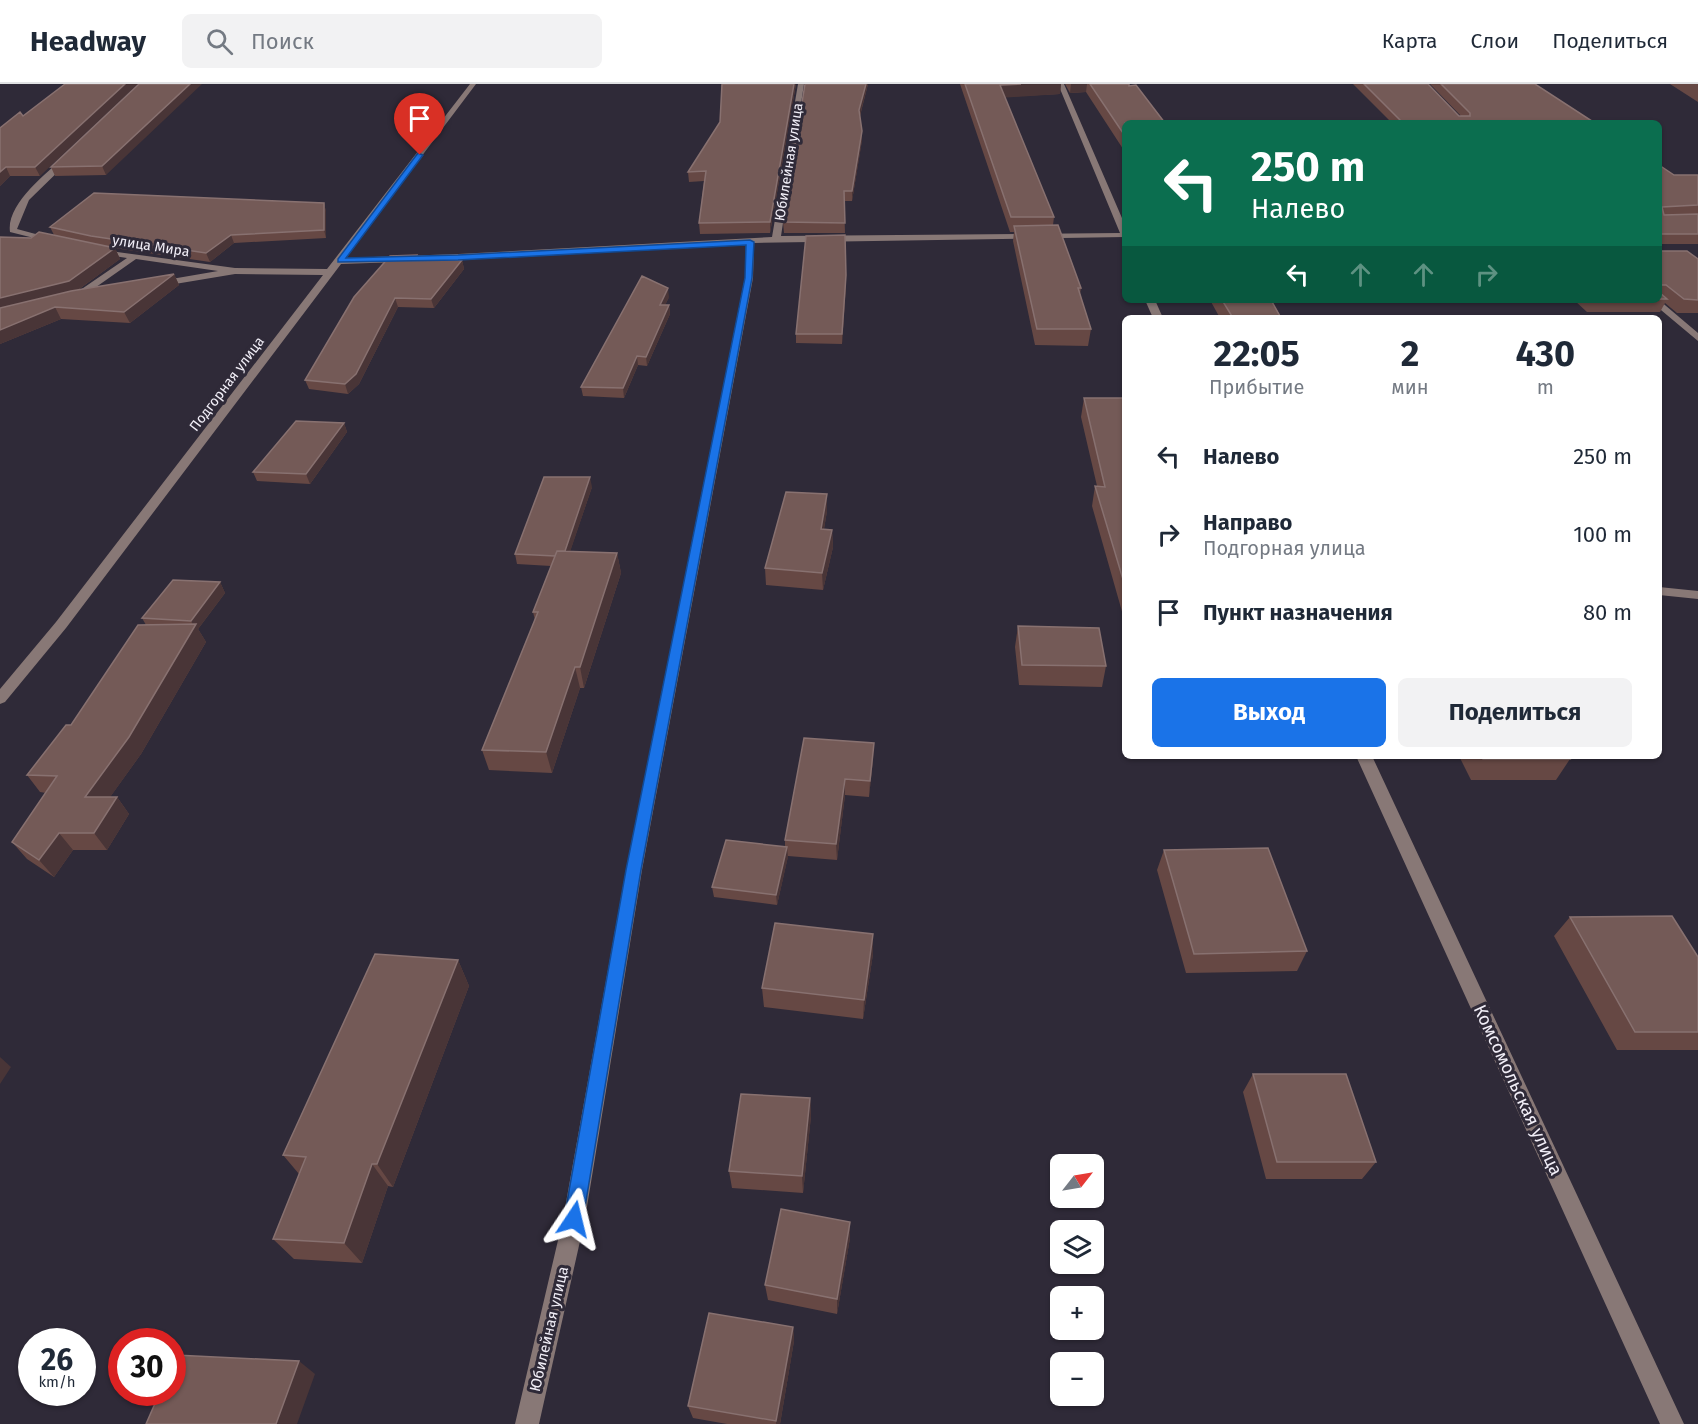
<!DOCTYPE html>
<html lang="ru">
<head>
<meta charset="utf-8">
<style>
	body { margin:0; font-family:"Fira Sans",sans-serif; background:#f2f2f3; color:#1f2937; height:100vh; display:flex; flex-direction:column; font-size:22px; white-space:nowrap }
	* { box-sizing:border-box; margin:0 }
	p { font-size:20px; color:#747a83 }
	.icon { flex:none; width:33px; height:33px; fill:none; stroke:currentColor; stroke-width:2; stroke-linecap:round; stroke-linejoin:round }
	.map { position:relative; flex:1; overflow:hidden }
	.panel { position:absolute; left:1122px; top:231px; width:540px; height:444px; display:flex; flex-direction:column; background:#fff; border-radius:9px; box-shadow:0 2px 4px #0004 }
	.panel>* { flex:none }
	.guide { position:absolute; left:1122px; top:36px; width:540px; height:183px; border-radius:9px; box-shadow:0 2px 4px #0004; background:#0b6e4f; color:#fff; overflow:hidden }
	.needle { width:39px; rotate:59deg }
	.buttons { position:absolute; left:1050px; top:1070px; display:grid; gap:12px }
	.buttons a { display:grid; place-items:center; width:54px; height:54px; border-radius:9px; background:#fff; box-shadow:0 2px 4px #0004; font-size:30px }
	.speed { position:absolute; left:18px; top:1244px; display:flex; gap:12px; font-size:30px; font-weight:700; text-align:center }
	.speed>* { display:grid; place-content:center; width:78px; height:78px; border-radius:50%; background:#fff; box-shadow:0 2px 4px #0004; line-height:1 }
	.speed small { font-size:15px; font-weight:400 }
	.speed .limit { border:9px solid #d22; background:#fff; color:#111 }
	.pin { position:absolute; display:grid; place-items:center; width:51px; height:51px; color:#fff; margin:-62px -26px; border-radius:50% 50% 50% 0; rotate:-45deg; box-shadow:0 0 6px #0007 }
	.pin .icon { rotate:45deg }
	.me { position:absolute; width:66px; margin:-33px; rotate:10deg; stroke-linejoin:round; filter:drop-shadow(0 0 4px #0008) }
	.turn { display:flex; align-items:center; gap:21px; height:126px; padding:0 30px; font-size:27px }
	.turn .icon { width:78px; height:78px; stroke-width:2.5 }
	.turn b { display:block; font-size:42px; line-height:51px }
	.lanes { display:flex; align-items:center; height:57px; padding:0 30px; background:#0003; justify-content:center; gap:30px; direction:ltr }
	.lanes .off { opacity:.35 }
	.eta { display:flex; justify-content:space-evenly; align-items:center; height:102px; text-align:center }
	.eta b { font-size:36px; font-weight:700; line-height:42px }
	.button { display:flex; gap:12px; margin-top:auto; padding:12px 30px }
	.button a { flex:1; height:69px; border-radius:9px; background:#1a73e8; color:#fff; font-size:24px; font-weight:700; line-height:69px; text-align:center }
	.button a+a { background:#f2f2f3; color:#1f2937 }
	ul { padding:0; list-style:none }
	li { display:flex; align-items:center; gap:18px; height:78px; padding:0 30px }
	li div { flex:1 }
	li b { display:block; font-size:22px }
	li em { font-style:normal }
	header { display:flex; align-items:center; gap:36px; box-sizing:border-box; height:84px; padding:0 30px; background:#fff; border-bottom:2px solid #e0e1e3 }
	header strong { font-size:28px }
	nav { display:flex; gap:33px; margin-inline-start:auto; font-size:21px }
	.search { width:420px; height:54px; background:#f2f2f3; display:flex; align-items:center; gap:15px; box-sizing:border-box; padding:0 21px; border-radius:9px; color:#747a83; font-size:22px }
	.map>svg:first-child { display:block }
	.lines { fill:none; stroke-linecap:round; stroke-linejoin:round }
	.minor { fill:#887876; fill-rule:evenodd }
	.wall { fill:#664844 }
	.shaded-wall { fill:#493537 }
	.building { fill:#745a57; stroke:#887170; stroke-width:1.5 }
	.route { fill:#1a73e8; stroke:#114b97; stroke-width:1.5 }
	.labels { text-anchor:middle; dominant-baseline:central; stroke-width:6; stroke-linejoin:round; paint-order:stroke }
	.far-street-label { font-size:14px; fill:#f1eef7; stroke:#2f2a38 }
	.street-label { font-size:15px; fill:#f1eef7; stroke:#2f2a38 }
	.near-street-label { font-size:18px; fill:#f1eef7; stroke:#2f2a38 }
</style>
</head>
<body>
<header>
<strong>Headway</strong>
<div class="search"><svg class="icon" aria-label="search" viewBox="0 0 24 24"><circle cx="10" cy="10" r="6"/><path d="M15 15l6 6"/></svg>Поиск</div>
<nav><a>Карта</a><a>Слои</a><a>Поделиться</a></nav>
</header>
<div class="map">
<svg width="1698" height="1340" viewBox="0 0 1698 1340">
	<rect width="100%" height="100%" fill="#2f2a38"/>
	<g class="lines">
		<path class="minor" d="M470 0H476L345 174 458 170 772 153 798 0H804L781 152 1120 149 1058 0H1064L1125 141V153L754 159 753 194 642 786 585 1135 539 1340H515L563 1135 626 786 745 194 746 159 458 176 341 180 66 544 5 618 0 620V605L56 538 323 191 235 190 157 203 153 200 154 198 218 187 136 175 79 215H73V211L127 174 95 169V165L235 184 327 185Z
			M64 73 71 75 29 116 17 145 54 155V159L10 148C6 120 46 90 64 73Z
			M1145 216H1155L1163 234H1153Z
			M1649 216H1659L1698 249V257Z
			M1659 503 1698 507V515L1659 511Z
			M1356 672H1372L1684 1340H1660Z"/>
	</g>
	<path class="wall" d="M139 0 106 91 55 92 51 83Z
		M722 0H796L770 149 700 150 699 139 704 97 689 98 688 88 720 38Z
		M805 0H868L860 32 862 56 852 117H844L845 149H784L783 138Z
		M960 0H1061L1060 10 1004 13 1054 133 1053 141 1081 204 1080 210 1091 245 1088 262 1035 261 1013 157 1014 148H1010Z
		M1065 0H1129L1125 39V68L1086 8 1070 9Z
		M1353 0H1428L1459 32H1461L1430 0H1535L1595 39H1392Z
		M1670 0H1698V18Z
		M23 32 40 92H10L0 102V44Z
		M1659 81 1674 91H1698V160H1659Z
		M324 119 326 128V154L234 159 210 178 107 163 115 164 120 175 78 206 174 190 179 201 130 239 61 235 0 260V153L31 154 54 151 50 143Z
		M1659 167 1698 175V229H1677L1665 219 1660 228H1587L1574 216H1659Z
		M418 175 462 176 464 185 434 224 398 223 359 300 348 310 309 305 305 296Z
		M846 200 842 260 796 259V250Z
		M669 213 665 221H669L670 230 647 282 638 281 624 314 583 312 581 303Z
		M1210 216H1271L1282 234H1220Z
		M1084 314H1125V538L1092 422 1095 402H1097L1081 333Z
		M344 339 347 348 310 400 257 397 253 388Z
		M592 403 570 467 617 469 621 489 584 604H580L552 689 489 686 482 666 535 536 533 528 551 482 517 480 515 470Z
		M827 410V427L824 445 832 446 833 463 823 506 766 501 765 484Z
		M220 498 225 509 198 545 206 558 141 670 110 713H117L129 730 107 766H73L54 793 27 775 12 758 46 709 40 708 27 691 71 641 146 541 142 534Z
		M1018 542 1106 582 1102 603 1019 601 1015 563Z
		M804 654 873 675 869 713 845 711 837 776 788 772 777 821 714 813 712 803 785 763V756Z
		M1164 672H1227L1165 673Z
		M1459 672H1568L1570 675 1556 696H1471Z
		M1164 766 1307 867 1297 887 1186 889 1157 786Z
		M1570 833 1698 873V966H1617L1554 852Z
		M873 870 863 935 764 923 762 904Z
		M458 876 469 902 393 1103 388 1102 362 1179 294 1175 273 1155 299 1090 283 1071Z
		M1253 990 1376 1078 1362 1095H1266L1243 1008Z
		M810 1014 811 1032 803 1109 732 1104 729 1087Z
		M850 1154 837 1230 768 1216 765 1201Z
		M793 1243 794 1257 780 1340H727L693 1334 688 1322Z"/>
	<path class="shaded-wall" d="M125 0H138L40 92 35 83Z
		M190 0H202L106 91 102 82Z
		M794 0H796L770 149V138Z
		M866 0H868L859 35V26Z
		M1021 0H1061L1060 10 999 14 1000 1Z
		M1071 0H1087L1086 8 1070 9Z
		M862 47V56L852 117V107Z
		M6 83 10 92 0 102V88Z
		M324 119 326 128V154L324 146Z
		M231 151 234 159 210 178 206 169Z
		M115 164 120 175 75 208 0 227V214Z
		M462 176 464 185 434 224 431 215Z
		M174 190 179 201 130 239 124 228Z
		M846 191V200L842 260V250Z
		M668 204 669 213 661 230 660 221Z
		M395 214 398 223 359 300 348 310 345 300Z
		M669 221 670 230 647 282 646 273Z
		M55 223 61 235 0 260V246Z
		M637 272 638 281 624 314 623 304Z
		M344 339 347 348 310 400 306 390Z
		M590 393 592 403 565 483 563 473Z
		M827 410V427L821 462V445Z
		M832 446 833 463 823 506 822 489Z
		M617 469 621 489 584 604 580 583Z
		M220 498 225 509 198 545 206 558 141 670 98 730 85 713 194 543 191 537Z
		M575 583 580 604 552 689 546 668Z
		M874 659 873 675 869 713 870 697Z
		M845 695V711L837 776 836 760Z
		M117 713 129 730 107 766 94 749Z
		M59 749 73 766 54 793 39 776Z
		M787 763 788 773 777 821 776 811Z
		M873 850V870L863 935 864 916Z
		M458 876 469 902 393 1103 377 1080Z
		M0 973 11 983 0 1000Z
		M810 1014 811 1032 803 1109 802 1092Z
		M372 1080 388 1102 362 1179 344 1159Z
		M850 1138V1154L837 1230V1215Z
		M793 1243 794 1257 780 1340H776V1337Z
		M299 1277 315 1290 297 1340H276Z"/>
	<path class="building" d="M65 0H125L35 83H6L0 88V44L20 28 23 32Z
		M139 0H190L102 82 51 83Z
		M722 0H794L770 138 699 139 706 87 688 88 720 38Z
		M805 0H866L859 26 862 47 852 107H844L845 139 783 138Z
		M965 0H1021L1000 1 1054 133H1011Z
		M1090 0H1129V2L1136 1 1165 39H1125V52Z
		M1364 0H1428L1459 32H1470V29L1441 0H1535L1595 39H1403Z
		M1659 81 1674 91H1698V121L1662 123 1664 131 1698 130V150H1659Z
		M94 109 324 119V146L231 151 206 169 91 152 50 143Z
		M1058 141 1081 204H1078L1091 245H1037L1014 142Z
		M39 148 115 164 69 197 0 214V153L31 154Z
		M845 151 846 191 842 250H796L806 152Z
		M1659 167H1687L1698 175V216L1684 215 1666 201H1659Z
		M417 171 415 175 462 176 431 215 395 214 356 290 345 300 305 296 354 213 390 172Z
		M174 190 124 228 55 223 0 246V224L71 207Z
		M642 192 668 204 660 221H669L646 273 637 272 623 304 581 303Z
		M1659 208 1667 215H1659Z
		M1222 216H1271L1281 234H1233Z
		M1084 314H1125V502L1095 402 1105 403Z
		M296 337 344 339 306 390 253 388Z
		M544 393H590L565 467H557L555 472 515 470Z
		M786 408 827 410 821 445 832 446 822 489 765 484Z
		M557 467 617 469 580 583H575L546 668 482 666 538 528H533Z
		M173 496 220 498 191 537 142 534Z
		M196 540 129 653 85 713H117L94 749H59L39 776 12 758 57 692 27 691 66 641H71L138 541Z
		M1018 542 1099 544 1106 582 1022 581Z
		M804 654 874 659 870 697 845 695 836 760 785 756Z
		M1482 672H1568L1570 675H1483Z
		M726 756 787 763 776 811 712 803Z
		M1268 764 1307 867 1194 870 1164 766Z
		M1672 832 1698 873V948H1635L1570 833Z
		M775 839 873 850 864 916 762 904Z
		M375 870 458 876 377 1080H372L344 1159 273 1155 306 1073 283 1071Z
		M1253 990H1346L1376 1078H1277Z
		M741 1010 810 1014 802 1092 729 1087Z
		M781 1125 850 1138 837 1215 765 1201Z
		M709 1229 793 1243 776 1337 688 1322Z
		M175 1271 299 1277 276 1340H146L160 1308H172V1278Z"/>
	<path class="route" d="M418 69 423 71 346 174 458 171 750 156 754 158 752 194 641 786 583 1135 580 1142 574 1145 567 1142 564 1135 626 786 745 194 746 161 458 176 338 178V175Z"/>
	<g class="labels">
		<g class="far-street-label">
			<text transform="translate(789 78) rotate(-81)">Юбилейная улица</text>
			<text transform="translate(151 162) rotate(9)">улица Мира</text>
			<text transform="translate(227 300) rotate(-53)">Подгорная улица</text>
		</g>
		<g class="street-label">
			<text transform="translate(549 1245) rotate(-77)">Юбилейная улица</text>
		</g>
		<g class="near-street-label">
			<text transform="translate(1518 1006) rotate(65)">Комсомольская улица</text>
		</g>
	</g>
</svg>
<div class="buttons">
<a><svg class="needle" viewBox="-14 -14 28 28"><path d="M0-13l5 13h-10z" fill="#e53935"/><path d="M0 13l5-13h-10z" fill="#747a83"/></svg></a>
<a><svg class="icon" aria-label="layers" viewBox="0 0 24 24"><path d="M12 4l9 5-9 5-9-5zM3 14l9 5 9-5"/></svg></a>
<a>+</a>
<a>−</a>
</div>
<div class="speed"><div>26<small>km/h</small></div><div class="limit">30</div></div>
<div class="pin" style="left:420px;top:71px;background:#d93025"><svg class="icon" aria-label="arrive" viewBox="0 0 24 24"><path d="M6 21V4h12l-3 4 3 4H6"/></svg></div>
<svg class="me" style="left:574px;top:1135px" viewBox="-20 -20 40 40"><path d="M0-17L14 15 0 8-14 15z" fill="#1a73e8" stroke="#fff" stroke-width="4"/></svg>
<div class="guide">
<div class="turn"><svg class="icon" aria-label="left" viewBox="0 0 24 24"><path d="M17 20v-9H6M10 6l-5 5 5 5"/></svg><div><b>250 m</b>Налево</div></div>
<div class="lanes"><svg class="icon" aria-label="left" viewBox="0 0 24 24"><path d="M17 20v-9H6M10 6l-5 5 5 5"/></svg><svg class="icon off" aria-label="ahead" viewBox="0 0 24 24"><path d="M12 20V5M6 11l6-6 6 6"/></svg><svg class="icon off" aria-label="ahead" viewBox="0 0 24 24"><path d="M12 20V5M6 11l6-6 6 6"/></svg><svg class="icon off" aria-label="right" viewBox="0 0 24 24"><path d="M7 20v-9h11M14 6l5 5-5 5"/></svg></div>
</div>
<section class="panel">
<div class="eta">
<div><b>22:05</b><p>Прибытие</p></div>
<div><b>2</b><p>мин</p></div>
<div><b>430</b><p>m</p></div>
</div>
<ul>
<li><svg class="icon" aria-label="left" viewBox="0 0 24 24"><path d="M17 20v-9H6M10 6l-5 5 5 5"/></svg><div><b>Налево</b></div><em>250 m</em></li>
<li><svg class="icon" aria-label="right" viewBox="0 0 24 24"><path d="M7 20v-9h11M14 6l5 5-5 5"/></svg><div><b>Направо</b><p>Подгорная улица</p></div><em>100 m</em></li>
<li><svg class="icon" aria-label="arrive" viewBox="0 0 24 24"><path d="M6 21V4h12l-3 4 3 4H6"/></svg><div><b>Пункт назначения</b></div><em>80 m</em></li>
</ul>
<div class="button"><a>Выход</a><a>Поделиться</a></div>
</section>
</div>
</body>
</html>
